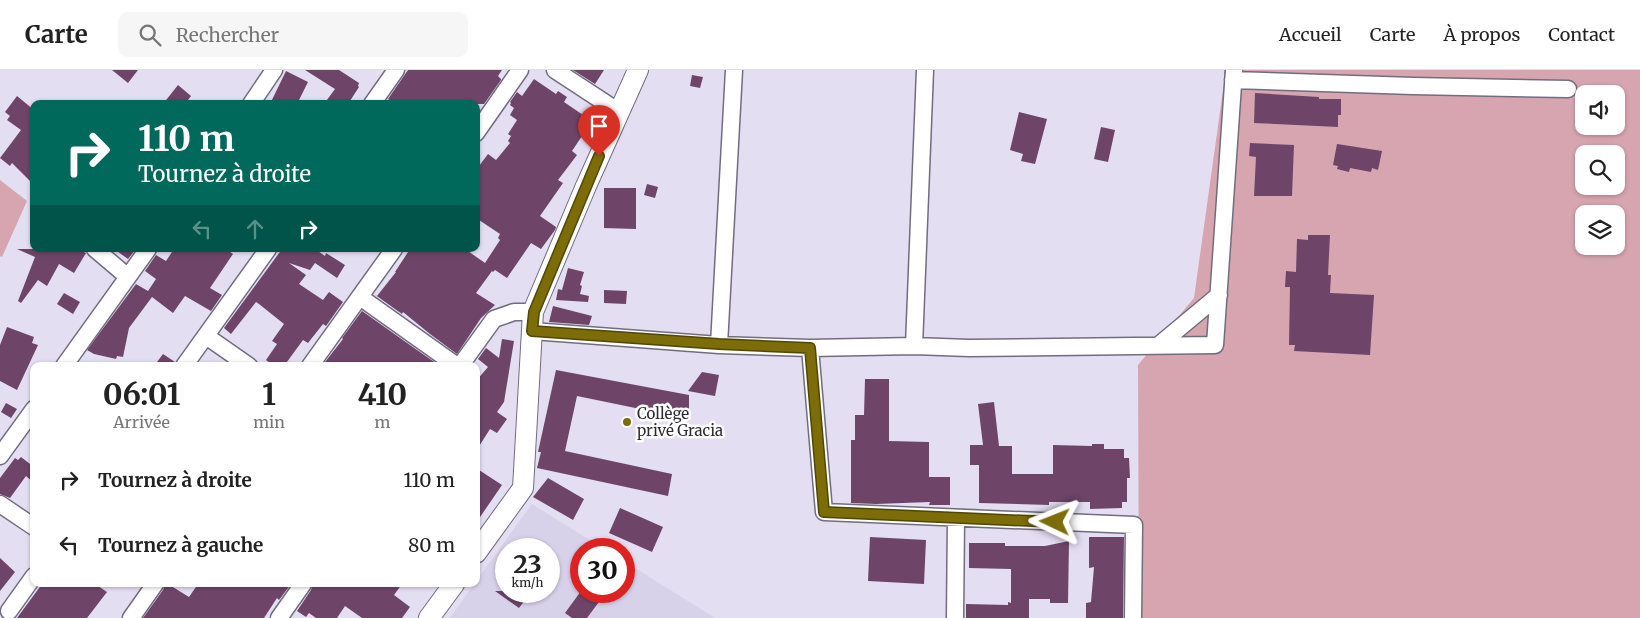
<!DOCTYPE html>
<html lang="fr">
<head>
<meta charset="utf-8">
<style>
	body { margin:0; font-family:Merriweather,serif; background:#f6f6f6; color:#222; height:100vh; display:flex; flex-direction:column; font-size:19px; white-space:nowrap }
	* { box-sizing:border-box; margin:0 }
	p { font-size:16px; color:#767676 }
	.icon { flex:none; width:28px; height:28px; fill:none; stroke:currentColor; stroke-width:2; stroke-linecap:round; stroke-linejoin:round }
	.map { position:relative; flex:1; overflow:hidden }
	.sheet { position:absolute; left:30px; top:292px; width:450px; height:225px; display:flex; flex-direction:column; background:#fff; border-radius:10px; box-shadow:0 1px 4px #0004 }
	.sheet>* { flex:none }
	.guide { position:absolute; left:30px; top:30px; width:450px; height:152px; border-radius:10px; box-shadow:0 1px 4px #0004; background:#00695c; color:#fff; overflow:hidden }
	.buttons { position:absolute; left:1575px; top:15px; display:grid; gap:10px }
	.buttons a { display:grid; place-items:center; width:50px; height:50px; border-radius:10px; background:#fff; box-shadow:0 1px 4px #0004; font-size:25px }
	.speed { position:absolute; left:495px; top:468px; display:flex; gap:10px; font-size:25px; font-weight:700; text-align:center }
	.speed>* { display:grid; place-content:center; width:65px; height:65px; border-radius:50%; background:#fff; box-shadow:0 1px 4px #0004; line-height:1 }
	.speed small { font-size:12px; font-weight:400 }
	.speed .limit { border:8px solid #d22; background:#fff; color:#111 }
	.pin { position:absolute; display:grid; place-items:center; width:42px; height:42px; color:#fff; margin:-51px -21px; border-radius:50% 50% 50% 0; rotate:-45deg; box-shadow:0 0 5px #0007 }
	.pin .icon { rotate:45deg }
	.me { position:absolute; width:55px; margin:-28px; rotate:272deg; stroke-linejoin:round; filter:drop-shadow(0 0 4px #0008) }
	.turn { display:flex; align-items:center; gap:18px; height:105px; padding:0 25px; font-size:22px }
	.turn .icon { width:65px; height:65px; stroke-width:2.5 }
	.turn b { display:block; font-size:35px; line-height:42px }
	.lanes { display:flex; align-items:center; height:48px; padding:0 25px; background:#0003; justify-content:center; gap:25px; direction:ltr }
	.lanes .off { opacity:.35 }
	.eta { display:flex; justify-content:space-evenly; align-items:center; height:85px; text-align:center }
	.eta b { font-size:30px; font-weight:700; line-height:35px }
	ul { padding:0; list-style:none }
	li { display:flex; align-items:center; gap:15px; height:65px; padding:0 25px }
	li div { flex:1 }
	li b { display:block; font-size:19px }
	li em { font-style:normal }
	header { display:flex; align-items:center; gap:30px; box-sizing:border-box; height:70px; padding:0 25px; background:#fff; border-bottom:1px solid #e0e0e0 }
	header strong { font-size:24px }
	nav { display:flex; gap:28px; margin-inline-start:auto; font-size:18px }
	.search { width:350px; height:45px; background:#f6f6f6; display:flex; align-items:center; gap:12px; box-sizing:border-box; padding:0 18px; border-radius:10px; color:#767676; font-size:19px }
	.map>svg:first-child { display:block }
	.built { fill:#d8d1ea; fill-rule:evenodd }
	.green { fill:#d6a5b0; fill-rule:evenodd }
	.building { fill:#6e4569 }
	.lines { fill:none; stroke-linecap:round; stroke-linejoin:round }
	.minor-casing { stroke:#726d7e; stroke-width:19 }
	.tertiary-casing { stroke:#726d7e; stroke-width:22 }
	.minor { stroke:#fff; stroke-width:16 }
	.tertiary { stroke:#fff; stroke-width:20 }
	.route-casing { stroke:#514706; stroke-width:12 }
	.route { stroke:#7c6d09; stroke-width:9 }
	.poi-dot { fill:#7c6d09; stroke:#fff; stroke-width:2 }
	.labels { text-anchor:middle; dominant-baseline:central; stroke-width:5; stroke-linejoin:round; paint-order:stroke }
	.poi-label { font-size:15px; fill:#2d2b33; stroke:#fff; text-anchor:start }
</style>
</head>
<body>
<header>
<strong>Carte</strong>
<div class="search"><svg class="icon" aria-label="search" viewBox="0 0 24 24"><circle cx="10" cy="10" r="6"/><path d="M15 15l6 6"/></svg>Rechercher</div>
<nav><a>Accueil</a><a>Carte</a><a>À propos</a><a>Contact</a></nav>
</header>
<div class="map">
<svg width="1640" height="548" viewBox="0 0 1640 548">
	<rect width="100%" height="100%" fill="#e4def2"/>
	<path class="built" d="M532 434 604 479H581V521H624V491L715 548H450L474 514H476V511ZM506 479H549V521H506Z"/>
	<path class="green" d="M1224 0H1640V548H1139L1138 295 1194 228 1224 13ZM1584 24H1616V56H1584ZM1584 84H1616V116H1584ZM1584 144H1616V176H1584Z
		M0 110 27 131 2 187 0 186Z"/>
	<path class="building" d="M112 0H138L128 13Z
		M305 0H339L359 13 358 16 359 17 348 34H324L335 19Z
		M408 0H502L498 6 501 9V10L484 34H395L388 29Z
		M573 0H604L595 14Z
		M286 1 308 12 298 32 293 30 291 34H270Z
		M692 5 703 7 700 18 690 16Z
		M534 9 556 24 558 21 567 27 564 32 586 47 579 56 586 60 572 81 577 85 558 110 563 113 540 146 556 157 555 160 541 179 531 173 507 208 495 200 493 202 492 201 476 223 495 235 481 248 457 284 430 264 403 242 402 244 374 224 377 226 396 202H395L410 179H465L485 193 500 170 498 168 500 164 476 148V100L488 84 496 90 510 73 508 71 511 66 508 64 517 50 510 45 514 38 510 35 511 33 510 32 517 22 522 26Z
		M178 15 191 26 185 34H163Z
		M1255 23 1319 27V29H1341V45H1338V57L1254 53Z
		M17 26 34 40V115L12 93 10 96 0 88 21 60 7 50 10 46 5 42Z
		M1019 42 1047 49 1035 94 1021 91 1023 84 1010 80Z
		M1101 57 1115 60 1108 92 1094 89Z
		M1250 73 1294 75 1292 126H1254L1256 87 1249 86Z
		M1337 74 1382 81 1378 100 1372 98 1371 102 1350 98 1349 102 1337 99 1338 96 1333 95Z
		M647 114 658 117 655 128 644 125Z
		M604 118H636V159L604 158Z
		M1308 165H1330L1328 205H1331L1330 223 1374 225 1370 285 1294 281 1295 275H1289L1290 217H1285L1286 201 1296 202 1297 169 1308 170Z
		M17 179H78L86 183 74 203 59 194 47 216 38 210 21 233 18 231 35 187Z
		M114 179H136L128 189Z
		M174 179H226L233 184 210 218 222 225 211 241 185 226 173 243 152 227 129 258 123 287 117 286 116 289 94 284 87 280 136 214 148 221 156 209 145 201 156 185 166 191Z
		M282 179H315L325 186 326 183 345 195 337 208 315 193 310 200 289 193 306 205 299 214 323 230 329 222 343 232 326 256 323 254 308 273 303 270 284 296H274L266 290 277 274 272 271 284 254 259 234 256 232 231 264 224 258Z
		M568 198 584 202 580 215 582 216 580 224 589 226 588 232 556 230 558 219 562 220Z
		M604 220 627 221 626 234 604 233Z
		M64 223 80 232 73 244 57 234Z
		M553 236 592 246 589 255 549 252Z
		M362 241 417 280 440 296H322L343 269 342 268Z
		M7 257 34 267 32 273 38 275 17 320 0 311V275Z
		M502 269 514 271 504 332 497 342 507 349 497 363 490 359 476 381V357L479 352 476 349V311L488 297 478 289 486 278 499 288Z
		M163 284 175 292 174 296H154Z
		M556 300 689 325V342L685 341 684 348 577 326 565 381 672 404 668 426 537 398 541 382H538Z
		M702 302 719 305 715 326 688 321Z
		M865 309H889V371L929 372V407H950V435H929L930 432 876 434 851 433V370H855V345H864Z
		M994 332 999 376H1012V404H1053V375L1092 376V374H1104V379H1124V388H1129L1130 408H1127V432H1122V438L1090 439V432H1049V435L979 433V395H970V375H983L978 334Z
		M6 333 17 339 11 348 1 342Z
		M21 387 34 397V413L26 406 10 428 0 424V408L15 388 18 390Z
		M476 398 502 415 476 453Z
		M548 408 584 429 573 450 533 427Z
		M620 438 663 457 652 482 609 463Z
		M870 467 926 470 924 514 868 511Z
		M1089 467H1124L1123 548H1086V533L1091 532 1094 497 1089 498Z
		M1069 471 1068 533H1050V529H1029V548H966V534L1008 535V532L1011 533V499L969 498V473H1005V476H1045Z
		M0 488 15 502 0 521Z
		M42 514H95L107 522 87 548H17Z
		M165 514H168L189 527 198 514H291L279 530 277 528 264 548H143L163 520Z
		M313 514H402L394 525 410 537 402 548H362L345 536 337 548H316L309 543 306 547 297 541 311 520Z
		M495 521H532L519 538Z
		M581 521H607L587 548H572L565 543Z"/>
	<g class="lines">
		<g class="minor-casing">
			<path id="minor" d="M555 0 619 42
				M1233 10 1413 16 1568 19
				M251 34 274 0
				M372 34 396 0
				M476 63 520 0
				M95 179 128 207
				M360 227 457 296
				M532 261 719 275 810 278 914 276 969 278 1215 275 1234 0
				M206 266 249 296
				M719 275 734 0
				M1159 275 1219 225
				M914 276 925 0
				M810 278 824 442 1134 455 1133 548
				M64 296 148 179
				M184 296 268 179
				M310 296 394 179
				M460 296 494 249 514 242H533
				M0 386 34 339
				M0 434 34 457
				M9 541 34 506
				M131 548 155 514
				M279 548 303 514
				M955 548 956 448"/>
		</g>
		<g class="tertiary-casing">
			<path id="tertiary" d="M476 483 523 418 533 242 586 116 638 0
				M429 548 454 514"/>
		</g>
		<use href="#minor" class="minor"/>
		<use href="#tertiary" class="tertiary"/>
	</g>
	<g class="lines">
		<g class="route-casing">
			<path id="route" d="M599 86 534 242 532 261 719 274 810 278 824 442 1055 452"/>
		</g>
		<use href="#route" class="route"/>
	</g>
	<circle class="poi-dot" cx="627" cy="352" r="5"/>
	<g class="labels">
		<g class="poi-label">
			<text x="637" y="343">Collège<tspan x="637" dy="17">privé Gracia</tspan></text>
		</g>
	</g>
</svg>
<div class="buttons">
<a><svg class="icon" aria-label="sound" viewBox="0 0 24 24"><path d="M4 9h4l5-4v14l-5-4H4zM17 9q2 3 0 6"/></svg></a>
<a><svg class="icon" aria-label="search" viewBox="0 0 24 24"><circle cx="10" cy="10" r="6"/><path d="M15 15l6 6"/></svg></a>
<a><svg class="icon" aria-label="layers" viewBox="0 0 24 24"><path d="M12 4l9 5-9 5-9-5zM3 14l9 5 9-5"/></svg></a>
</div>
<div class="speed"><div>23<small>km/h</small></div><div class="limit">30</div></div>
<div class="pin" style="left:599px;top:86px;background:#d93025"><svg class="icon" aria-label="arrive" viewBox="0 0 24 24"><path d="M6 21V4h12l-3 4 3 4H6"/></svg></div>
<svg class="me" style="left:1055px;top:452px" viewBox="-20 -20 40 40"><path d="M0-17L14 15 0 8-14 15z" fill="#7c6d09" stroke="#fff" stroke-width="4"/></svg>
<div class="guide">
<div class="turn"><svg class="icon" aria-label="right" viewBox="0 0 24 24"><path d="M7 20v-9h11M14 6l5 5-5 5"/></svg><div><b>110 m</b>Tournez à droite</div></div>
<div class="lanes"><svg class="icon off" aria-label="left" viewBox="0 0 24 24"><path d="M17 20v-9H6M10 6l-5 5 5 5"/></svg><svg class="icon off" aria-label="ahead" viewBox="0 0 24 24"><path d="M12 20V5M6 11l6-6 6 6"/></svg><svg class="icon" aria-label="right" viewBox="0 0 24 24"><path d="M7 20v-9h11M14 6l5 5-5 5"/></svg></div>
</div>
<section class="sheet">
<div class="eta">
<div><b>06:01</b><p>Arrivée</p></div>
<div><b>1</b><p>min</p></div>
<div><b>410</b><p>m</p></div>
</div>
<ul>
<li><svg class="icon" aria-label="right" viewBox="0 0 24 24"><path d="M7 20v-9h11M14 6l5 5-5 5"/></svg><div><b>Tournez à droite</b></div><em>110 m</em></li>
<li><svg class="icon" aria-label="left" viewBox="0 0 24 24"><path d="M17 20v-9H6M10 6l-5 5 5 5"/></svg><div><b>Tournez à gauche</b></div><em>80 m</em></li>
</ul>
</section>
</div>
</body>
</html>
